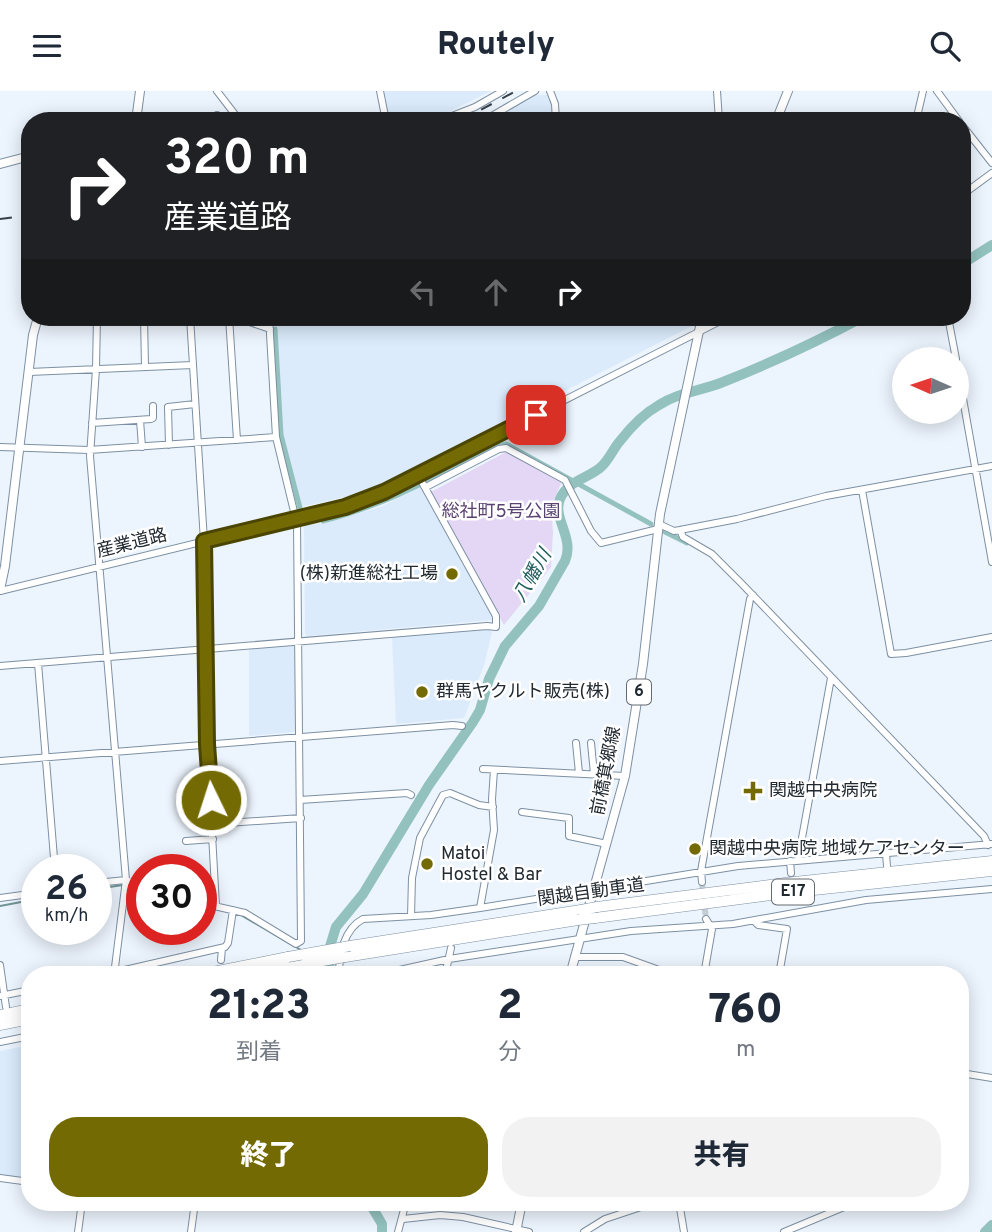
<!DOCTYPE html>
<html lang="ja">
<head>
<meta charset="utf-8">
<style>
	body { margin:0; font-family:Overpass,"Noto Sans JP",sans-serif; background:#f2f2f3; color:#1f2937; height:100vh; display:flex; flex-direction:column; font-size:26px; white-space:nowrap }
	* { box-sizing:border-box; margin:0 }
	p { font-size:23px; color:#747a83 }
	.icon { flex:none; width:38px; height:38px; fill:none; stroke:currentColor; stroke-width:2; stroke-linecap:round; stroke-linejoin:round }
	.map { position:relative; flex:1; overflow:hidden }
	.panel { position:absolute; left:21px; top:875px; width:948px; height:245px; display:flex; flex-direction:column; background:#fff; border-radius:28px; box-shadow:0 4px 18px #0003 }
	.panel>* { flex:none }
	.hud { position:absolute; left:21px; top:21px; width:950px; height:214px; border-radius:28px; box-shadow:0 4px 18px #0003; background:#202124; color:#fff; overflow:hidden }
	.needle { width:46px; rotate:273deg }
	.controls { position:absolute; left:892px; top:256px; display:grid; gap:14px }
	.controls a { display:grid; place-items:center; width:77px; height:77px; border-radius:50%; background:#fff; box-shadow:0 4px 18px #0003; font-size:35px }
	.speed { position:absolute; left:21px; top:763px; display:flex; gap:14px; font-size:35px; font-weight:700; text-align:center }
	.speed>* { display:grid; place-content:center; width:91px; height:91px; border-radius:50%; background:#fff; box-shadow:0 4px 18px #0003; line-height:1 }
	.speed small { font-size:18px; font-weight:400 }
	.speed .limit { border:10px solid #d22; background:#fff; color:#111 }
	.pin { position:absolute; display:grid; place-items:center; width:60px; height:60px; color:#fff; margin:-30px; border-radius:14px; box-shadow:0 4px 10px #0006 }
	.me { position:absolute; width:77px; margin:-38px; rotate:356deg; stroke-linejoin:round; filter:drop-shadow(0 0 5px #0008) }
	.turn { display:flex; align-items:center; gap:24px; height:147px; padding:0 28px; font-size:32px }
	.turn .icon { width:91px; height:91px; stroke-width:2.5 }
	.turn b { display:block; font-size:49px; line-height:60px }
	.lanes { display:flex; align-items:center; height:66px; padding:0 28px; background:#0003; justify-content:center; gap:35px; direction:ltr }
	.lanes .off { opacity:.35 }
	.eta { display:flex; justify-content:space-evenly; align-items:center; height:119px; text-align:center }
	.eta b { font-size:42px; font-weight:800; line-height:49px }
	.primary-button { display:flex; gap:14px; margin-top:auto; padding:14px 28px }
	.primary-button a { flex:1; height:80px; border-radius:28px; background:#746a03; color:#fff; font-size:28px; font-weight:800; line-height:80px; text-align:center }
	.primary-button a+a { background:#f2f2f3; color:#1f2937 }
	header { display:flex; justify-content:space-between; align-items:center; height:91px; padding:0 28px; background:#fff; font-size:32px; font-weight:800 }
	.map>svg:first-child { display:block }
	.built { fill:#dbebfb }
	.green { fill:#e4d7f5 }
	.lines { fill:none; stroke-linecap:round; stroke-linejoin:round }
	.stream { stroke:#719494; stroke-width:2 }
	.canal { stroke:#93c2be; stroke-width:5 }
	.river { stroke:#93c2be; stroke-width:10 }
	.minor-tunnel { stroke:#c4ccd4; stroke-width:6; stroke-dasharray:6 3; stroke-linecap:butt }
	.minor-casing { stroke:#7d90a3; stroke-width:8 }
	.major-casing { stroke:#7d90a3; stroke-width:10 }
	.highway-casing { stroke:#7d90a3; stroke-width:11 }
	.minor { stroke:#fff; stroke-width:6 }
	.major { stroke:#fff; stroke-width:8 }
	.highway { stroke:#fff; stroke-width:10 }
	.rail { stroke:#394148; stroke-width:2; stroke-dasharray:12 12; stroke-linecap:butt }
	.highway-bridge-casing { stroke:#7d90a3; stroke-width:11; stroke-linecap:butt }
	.highway-bridge { stroke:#fff; stroke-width:10 }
	.route-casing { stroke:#4b4502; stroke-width:18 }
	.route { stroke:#746a03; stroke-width:12 }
	.poi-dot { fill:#746a03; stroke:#fff; stroke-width:2.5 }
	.labels { text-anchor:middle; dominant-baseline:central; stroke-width:5; stroke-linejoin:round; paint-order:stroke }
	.shield { fill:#fff; stroke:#646a6f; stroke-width:2 }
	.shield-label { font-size:16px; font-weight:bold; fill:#222a31 }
	.park-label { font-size:18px; fill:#5a4373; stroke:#fff }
	.street-label { font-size:18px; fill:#222a31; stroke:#fff }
	.poi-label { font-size:18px; fill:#222a31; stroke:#fff; text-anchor:start }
	.water-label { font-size:19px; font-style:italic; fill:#20605d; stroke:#fff }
</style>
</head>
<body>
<header><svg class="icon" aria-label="menu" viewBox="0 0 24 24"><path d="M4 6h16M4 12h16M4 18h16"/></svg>Routely<svg class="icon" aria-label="search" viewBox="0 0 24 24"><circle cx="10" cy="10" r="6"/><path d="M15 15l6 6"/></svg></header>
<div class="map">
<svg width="992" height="1141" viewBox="0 0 992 1141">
	<rect width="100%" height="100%" fill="#ecf4fd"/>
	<path class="built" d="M384 0H491L430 30H390Z
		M534 4H547L552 13 553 30H488Z
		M275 226H696L690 236 382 393 361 402 301 416 283 345Z
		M423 394 494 527 492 529 307 545 305 543 304 434 324 432 354 424 383 415Z
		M489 538 492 541 484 574 464 627 396 633 392 546Z
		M292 553 295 555 297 638 294 641 249 645V556Z
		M30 954V1089L0 1085V960Z"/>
	<path class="green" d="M508 360 562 390 551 416 553 441 551 476 504 534 431 401Z"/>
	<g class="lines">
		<path class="stream" d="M130 796 142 799
			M96 798 123 794
			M0 815 37 808
			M239 823 301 859"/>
		<path class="canal" d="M275 238 281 344 300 417
			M323 430C387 414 439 384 497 355L506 353 651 433
			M665 441 687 452"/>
		<path class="river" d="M962 173 992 154
			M330 884 328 862 336 836 363 803 429 694 473 631 480 619 489 588 505 555 539 515 565 470C575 447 552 427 560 408 567 390 589 387 601 376 609 369 613 358 620 350 630 337 645 322 659 314 679 301 701 300 723 291 771 272 818 250 863 226
			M369 1111 382 1133V1141
			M985 1141 992 1134"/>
		<path class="minor-tunnel" d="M791 782 794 813
			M702 791 706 828"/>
		<g class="minor-casing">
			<path id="minor" d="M217 0 240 30
				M380 0 386 30
				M550 0 555 13 556 30
				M717 0 719 30
				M937 0 959 30
				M217 30V24
				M439 30 475 16 503 0
				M483 30 535 0
				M916 30 923 0
				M962 34 992 72
				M962 104 992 82
				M97 226 96 278 90 365 126 789 114 884
				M144 226 145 276
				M190 226 204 450 207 653 216 815
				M229 226 237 349
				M235 226 270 238
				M948 226 956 268
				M957 274 992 471
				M29 281 193 274
				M140 329 142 356
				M92 332 151 328 153 327V315
				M169 354 168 316 195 313
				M0 356 89 359 276 346
				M426 396 499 358 506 357 565 389 591 440 601 452 658 438
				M862 399 891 563 906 562 992 546
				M659 433 674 440 680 439 737 428 826 405 992 375
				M680 439 683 446 712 463 742 493 984 745 988 754
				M0 500 345 416 384 401 728 226
				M38 572 55 779
				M0 575 487 535 496 536V525L418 384
				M576 652 579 682
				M591 652 594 683
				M0 670 453 634 462 635
				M483 678 625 685
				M300 709 407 702 411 704
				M522 721 569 727V745L607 753
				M212 733 301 727
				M186 750 213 748
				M886 763 887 775
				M798 769 831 587
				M790 770 791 782
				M702 791 701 780 750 508 753 504
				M96 792 126 789 142 794
				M0 807 37 802
				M201 812 245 822 296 853 301 850 297 433 276 346 269 226
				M480 817 494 739 492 708 494 679
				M411 825 412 787 420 747 443 704 450 702 479 714 493 716
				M754 830 758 834 787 838 779 884
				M574 866H623L673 884
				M221 869 222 857
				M0 874 6 916
				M103 884 225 856 228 852 233 819
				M339 884C339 863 344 838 363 828L431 824 480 817 738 775 992 753
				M377 884 449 868 631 840 733 833 866 809 992 798
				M445 884 451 857
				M704 884 712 838 706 828
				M0 905 30 899
				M0 951 30 945
				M961 982 992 987
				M0 1087 30 1091
				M679 1111 684 1141
				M403 1128 440 1124 463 1126 529 1141
				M78 1141 82 1111
				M191 1141 195 1111
				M398 1141 406 1111
				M584 1141 605 1128 656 1111
				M784 1141 856 1111"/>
		</g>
		<g class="major-casing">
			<path id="major" d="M136 30 140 0
				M776 30 788 0
				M0 73 30 65
				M0 499 5 475 33 244 38 226
				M570 884 625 685 643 573 660 423 702 226
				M516 1141 522 1111"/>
		</g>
		<g class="highway-casing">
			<path id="highway" d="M597 816 785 792 992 770
				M595 827 786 802 992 780
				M350 855 581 819
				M345 866 578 829
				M198 884 288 866
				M248 884 305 873
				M0 924 30 918
				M0 934 30 928"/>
		</g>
		<use href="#minor" class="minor"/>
		<use href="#major" class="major"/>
		<use href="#highway" class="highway"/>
		<path class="rail" d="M460 30 516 0
			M0 128 30 124"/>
		<g class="highway-bridge-casing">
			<path id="highway-bridge" d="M581 819 597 816
				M578 829 595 827
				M288 866 350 855
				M305 873 345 866"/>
		</g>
		<use href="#highway-bridge" class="highway-bridge"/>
	</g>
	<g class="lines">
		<g class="route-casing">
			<path id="route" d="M211 709 207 653 204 450 345 416 384 401 536 324"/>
		</g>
		<use href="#route" class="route"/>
	</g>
	<g class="poi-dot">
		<circle cx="452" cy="483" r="7"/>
		<circle cx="422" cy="601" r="7"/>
		<path d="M749.5 689.5h7v7h7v7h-7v7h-7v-7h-7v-7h7z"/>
		<circle cx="695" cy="758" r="7"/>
		<circle cx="427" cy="773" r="7"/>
	</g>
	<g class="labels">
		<g class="shield">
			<rect x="627" y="588.5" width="24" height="25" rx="5"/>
			<rect x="772" y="788.5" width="42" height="25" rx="5"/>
		</g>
		<g class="shield-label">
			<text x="639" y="601">6</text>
			<text x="793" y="801">E17</text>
		</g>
		<g class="park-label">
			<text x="501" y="421">総社町5号公園</text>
		</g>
		<g class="street-label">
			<text transform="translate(132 453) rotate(-14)">産業道路</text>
			<text transform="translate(607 680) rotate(-79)">前橋箕郷線</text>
			<text transform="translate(591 802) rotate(-8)">関越自動車道</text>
		</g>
		<g class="poi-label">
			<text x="438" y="483" text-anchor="end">(株)新進総社工場</text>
			<text x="436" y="601">群馬ヤクルト販売(株)</text>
			<text x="769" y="700">関越中央病院</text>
			<text x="709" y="758">関越中央病院 地域ケアセンター</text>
			<text x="441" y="763">Matoi<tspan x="441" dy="21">Hostel &amp; Bar</tspan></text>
		</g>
		<g class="water-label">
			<text transform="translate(533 485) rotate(-60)">八幡川</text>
		</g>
	</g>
</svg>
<div class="controls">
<a><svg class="needle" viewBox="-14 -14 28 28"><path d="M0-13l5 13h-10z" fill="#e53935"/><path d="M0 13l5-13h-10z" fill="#747a83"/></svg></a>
</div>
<div class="speed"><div>26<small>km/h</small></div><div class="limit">30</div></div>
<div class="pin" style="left:536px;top:324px;background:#d93025"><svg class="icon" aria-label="arrive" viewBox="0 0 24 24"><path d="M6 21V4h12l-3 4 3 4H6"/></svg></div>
<svg class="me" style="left:211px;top:709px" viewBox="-20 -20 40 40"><circle r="17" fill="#746a03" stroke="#fff" stroke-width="3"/><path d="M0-11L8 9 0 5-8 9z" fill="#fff"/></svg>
<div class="hud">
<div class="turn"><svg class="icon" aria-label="right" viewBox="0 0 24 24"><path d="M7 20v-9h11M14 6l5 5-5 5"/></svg><div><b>320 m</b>産業道路</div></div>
<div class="lanes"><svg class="icon off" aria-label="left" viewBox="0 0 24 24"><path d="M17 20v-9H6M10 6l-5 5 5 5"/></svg><svg class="icon off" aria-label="ahead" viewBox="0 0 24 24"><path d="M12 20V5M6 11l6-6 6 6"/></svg><svg class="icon" aria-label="right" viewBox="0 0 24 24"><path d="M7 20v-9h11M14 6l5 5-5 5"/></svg></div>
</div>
<section class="panel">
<div class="eta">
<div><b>21:23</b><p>到着</p></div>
<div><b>2</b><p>分</p></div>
<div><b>760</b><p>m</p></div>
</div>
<div class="primary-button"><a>終了</a><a>共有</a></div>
</section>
</div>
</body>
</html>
